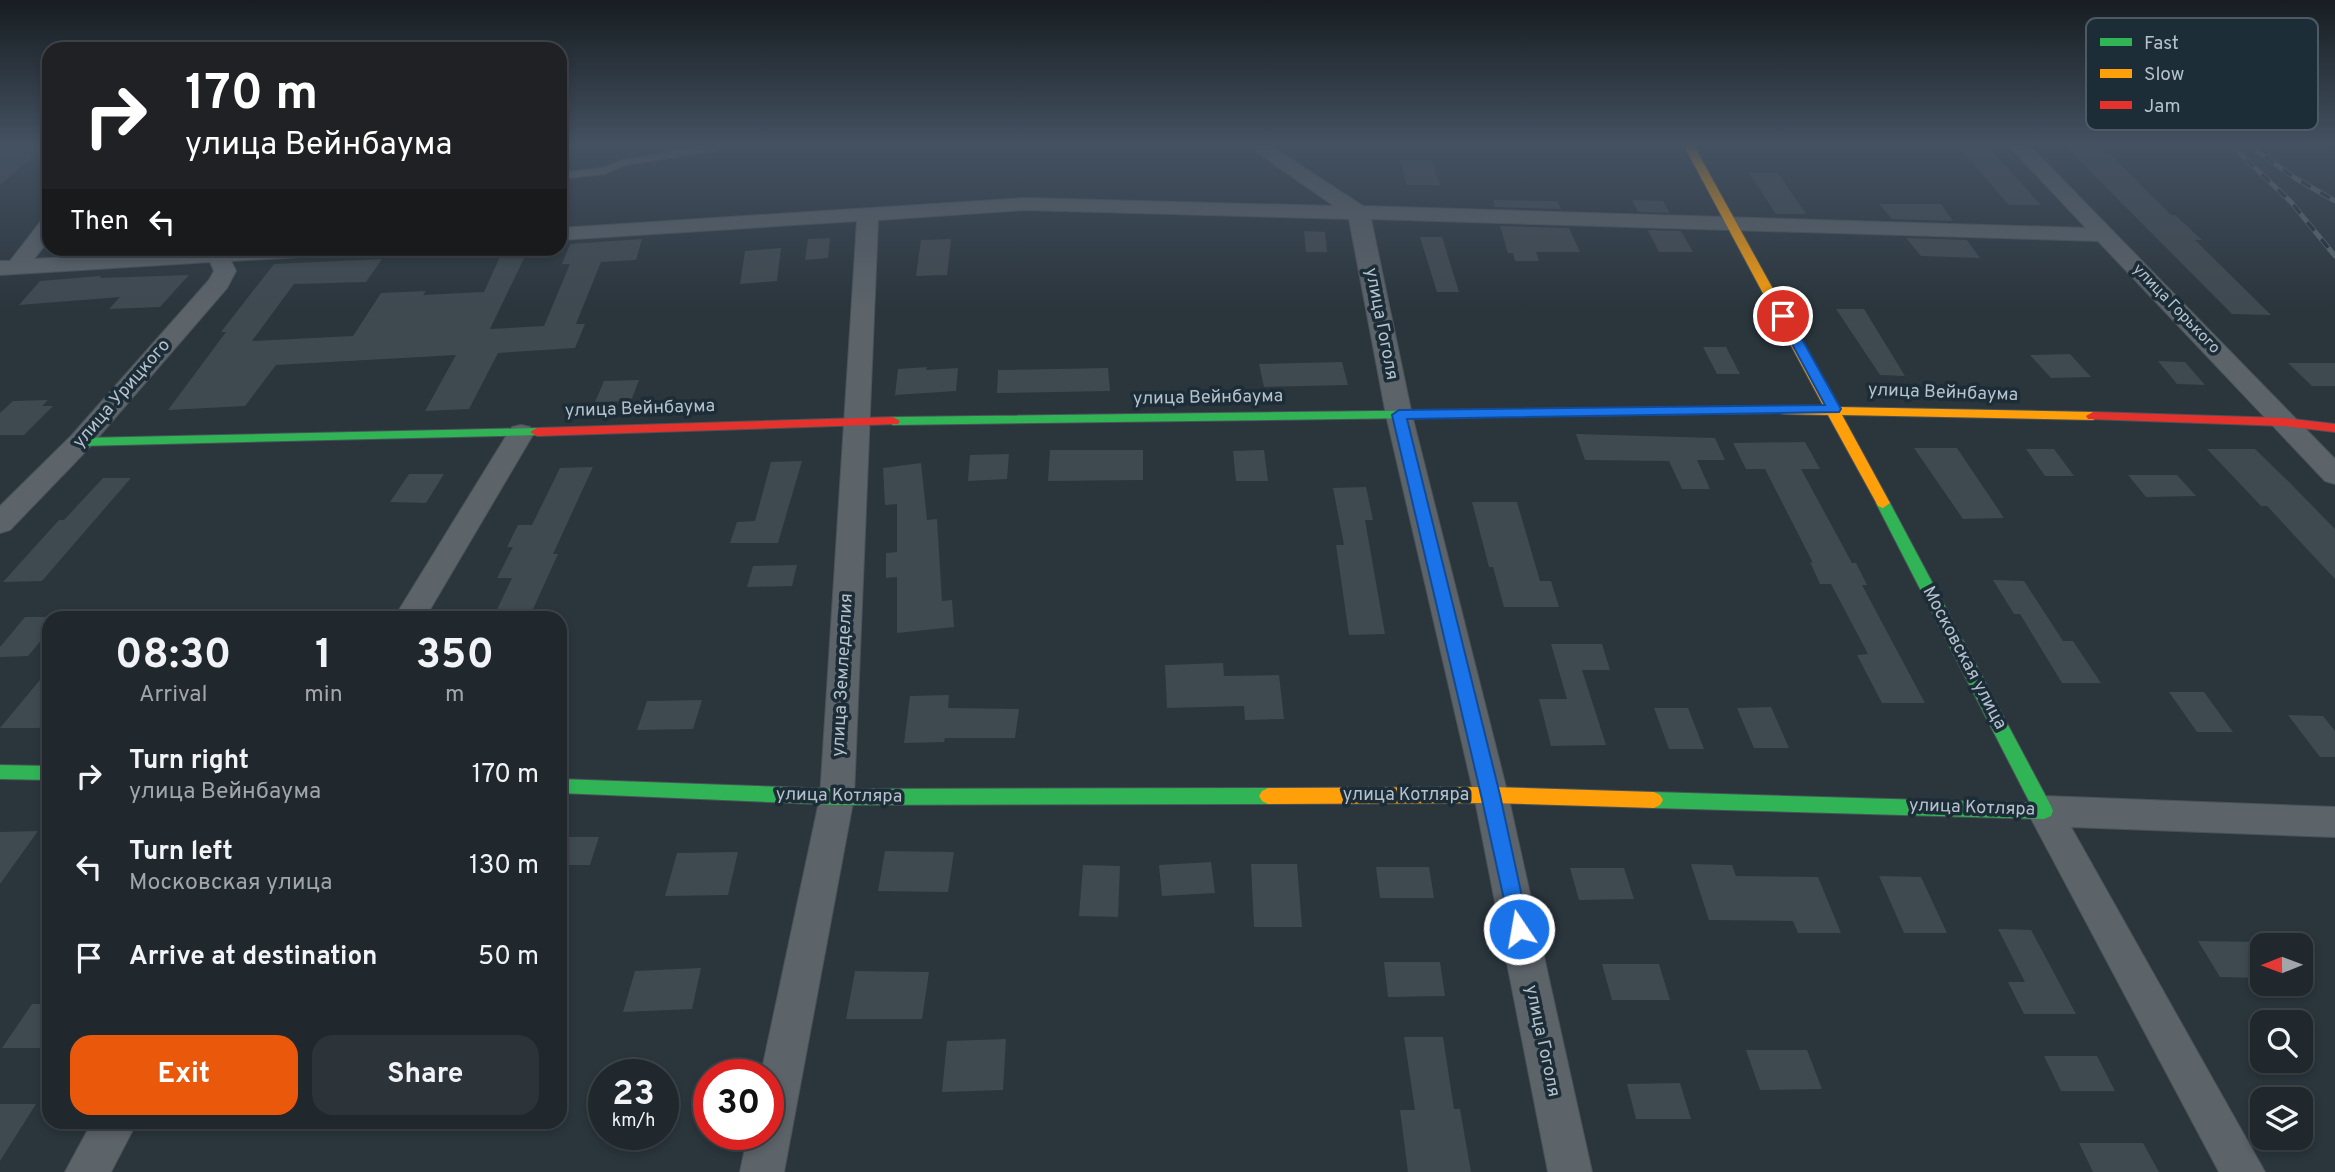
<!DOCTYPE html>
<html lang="en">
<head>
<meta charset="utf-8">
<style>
	body { margin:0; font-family:Overpass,sans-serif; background:#2d3439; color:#f1f3f6; height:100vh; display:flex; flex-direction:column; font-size:26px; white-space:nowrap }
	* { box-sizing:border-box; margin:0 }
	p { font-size:23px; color:#a2a6aa }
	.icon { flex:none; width:38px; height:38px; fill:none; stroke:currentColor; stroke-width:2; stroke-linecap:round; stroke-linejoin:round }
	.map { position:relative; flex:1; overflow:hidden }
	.details { position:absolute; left:42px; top:611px; width:525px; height:518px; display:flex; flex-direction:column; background:#20282d; border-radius:21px; box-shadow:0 4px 10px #0003,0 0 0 2px #3d4449 }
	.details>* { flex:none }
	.guide { position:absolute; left:42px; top:42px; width:525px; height:214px; border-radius:21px; box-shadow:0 4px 10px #0003,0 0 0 2px #3d4449; background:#202124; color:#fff; overflow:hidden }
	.needle { width:46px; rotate:269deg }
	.tools { position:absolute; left:2250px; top:933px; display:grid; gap:14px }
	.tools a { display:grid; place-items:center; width:63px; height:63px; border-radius:14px; background:#20282d; box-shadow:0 4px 10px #0003,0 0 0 2px #3d4449; font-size:35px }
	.speed { position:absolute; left:588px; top:1059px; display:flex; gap:14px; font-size:35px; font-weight:700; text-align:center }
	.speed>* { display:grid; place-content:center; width:91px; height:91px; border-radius:50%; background:#20282d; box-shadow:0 4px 10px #0003,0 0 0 2px #3d4449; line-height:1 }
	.speed small { font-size:18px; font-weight:400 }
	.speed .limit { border:10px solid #d22; background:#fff; color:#111 }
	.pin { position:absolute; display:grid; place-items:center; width:60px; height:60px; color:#fff; margin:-30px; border:4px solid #fff; border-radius:50%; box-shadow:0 2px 7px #0007 }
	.me { position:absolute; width:77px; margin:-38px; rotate:348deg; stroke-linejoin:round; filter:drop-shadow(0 0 5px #0008) }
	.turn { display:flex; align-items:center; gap:24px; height:147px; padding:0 28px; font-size:32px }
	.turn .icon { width:91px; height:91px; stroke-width:2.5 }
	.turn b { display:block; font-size:49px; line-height:60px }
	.then { display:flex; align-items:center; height:66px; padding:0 28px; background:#0003; gap:14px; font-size:26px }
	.eta { display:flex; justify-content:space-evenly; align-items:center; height:119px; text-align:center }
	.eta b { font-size:42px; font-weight:700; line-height:49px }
	.cta { display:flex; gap:14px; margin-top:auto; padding:14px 28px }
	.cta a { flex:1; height:80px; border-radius:21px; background:#ea580c; color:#fff; font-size:28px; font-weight:700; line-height:80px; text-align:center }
	.cta a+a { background:#2d3439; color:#f1f3f6 }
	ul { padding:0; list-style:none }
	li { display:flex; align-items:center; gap:21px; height:91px; padding:0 28px }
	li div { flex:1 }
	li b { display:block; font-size:26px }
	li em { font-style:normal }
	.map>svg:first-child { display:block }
	.building { fill:#3f4950 }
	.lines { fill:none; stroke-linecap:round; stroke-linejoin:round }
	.lane-casing { stroke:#495258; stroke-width:2 }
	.street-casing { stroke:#495258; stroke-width:2 }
	.fast-casing { stroke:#495258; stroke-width:2 }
	.slow-casing { stroke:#495258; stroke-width:2 }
	.jam-casing { stroke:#495258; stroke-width:2 }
	.lane { fill:#5c6369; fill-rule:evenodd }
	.street { fill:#5c6369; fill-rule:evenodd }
	.fast { fill:#30b455; fill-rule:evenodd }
	.slow { fill:#ff9f0a; fill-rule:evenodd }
	.jam { fill:#e5322d; fill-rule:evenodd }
	.rail-casing { stroke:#5f676e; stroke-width:5 }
	.rail { stroke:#1d2d38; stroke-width:3.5; stroke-dasharray:11; stroke-linecap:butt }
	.route { fill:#1a73e8; stroke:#114b97; stroke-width:2 }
	.labels { text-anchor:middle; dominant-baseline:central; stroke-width:7; stroke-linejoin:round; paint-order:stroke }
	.far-street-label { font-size:16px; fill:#b5c2cd; stroke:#1d2d38 }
	.street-label { font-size:18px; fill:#b5c2cd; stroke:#1d2d38 }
	.key { fill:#1d2d38; stroke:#4b5a65; stroke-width:2 }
	.key-label { font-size:19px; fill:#b5c2cd }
</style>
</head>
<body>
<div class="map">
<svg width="2335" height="1172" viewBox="0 0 2335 1172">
	<rect width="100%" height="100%" fill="#2a353c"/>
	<path class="building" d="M8 144H48L0 185V150Z
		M1956 144H1986L2041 205H2009Z
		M2063 144H2100L2171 215H2175L2202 240H2195L2271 315 2232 314Z
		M1400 160H1432L1440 185H1407Z
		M1749 173H1778L1806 214H1776Z
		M1493 200 1557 201 1561 209 1495 207Z
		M1632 200 1663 201 1670 213 1638 212Z
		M1879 204H1941L1953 221 1892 219Z
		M1500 226 1569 228 1580 252H1536L1539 261H1515L1513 253H1508Z
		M1648 230 1681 231 1693 252H1659Z
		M1304 231 1325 232 1327 252H1306Z
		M1420 237H1442L1459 292H1437Z
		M830 238 828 258 805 260 808 239Z
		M1906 238 1967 240 1980 258 1921 256Z
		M642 239 636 260 601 262 576 324H585L575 348 498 353 469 409 425 411 456 355 276 365 245 406 168 410 226 332H221L274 264 382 259 366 282 294 284 252 341 353 336 381 293 426 291 423 295 484 292 503 250 524 248H529L490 329 544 326 570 264H562L570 244Z
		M951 239 947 275 916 276 921 240Z
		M781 248 777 281 740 284 745 251Z
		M189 275 160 307 109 309 120 297 19 305 40 281 101 276 100 278Z
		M1836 309H1864L1905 376 1880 375Z
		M1703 347H1726L1740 374H1717Z
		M2070 354 2091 377 2051 378 2030 355Z
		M2158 361 2185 362 2205 385 2177 384Z
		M1342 362 1348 385 1264 387 1259 364Z
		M2288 363H2335V386H2312Z
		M927 367 926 370 958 368 956 391 895 395 898 369Z
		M1108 368 1110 391 997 393 998 370Z
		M639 380 631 401 595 402 604 381Z
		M48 400 42 406H53L24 435H0V413L13 401Z
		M1576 434 1715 438 1725 460H1697L1710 489H1682L1669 461 1585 460Z
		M1805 442 1820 469H1801L1852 563H1856L1867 585H1862L1925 703H1882L1857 655 1868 654 1831 584H1820L1810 562 1813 563 1765 469H1746L1733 443Z
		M1914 448H1957L2004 518 1963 519Z
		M2026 449H2054L2074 476H2045Z
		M2207 449H2255L2290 483 2335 529V579L2267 506H2261Z
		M1050 450H1143V480L1048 481Z
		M1264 450 1268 481H1236L1233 451Z
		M1009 454 1007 479 968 481 970 455Z
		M802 461 778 543H730L737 522 755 521 771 462Z
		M921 463 927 520 937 519 942 601 952 600 954 627 897 633V577L886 578V553L897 552V504L885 505 883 468Z
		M593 467 553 554H558L529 618H493L512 578H497L513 547H507L518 525H532L560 468Z
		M409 474H444L426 503 390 502Z
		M2128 475H2177L2196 496 2146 497Z
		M103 478H131L42 581 3 582 59 520H64Z
		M1366 487 1373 520H1365L1385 634 1349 635 1336 545H1344L1333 488Z
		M1472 502H1517L1540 581H1551L1559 607H1504L1493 567H1489Z
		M797 565 792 586 747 587 753 566Z
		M1993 580 2024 581 2063 641H2073L2101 683H2062L2020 614H2014Z
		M25 617H49V631L28 656 0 657V647Z
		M1551 644H1602L1610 670H1582L1606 745 1551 746 1539 699H1567Z
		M1223 663 1224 676 1279 675 1284 719 1245 720 1244 706 1167 708 1165 665Z
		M49 669V716L39 728H0Z
		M2169 692H2204L2233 732H2197Z
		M949 695 948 708 1019 709 1015 738H945L944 742 904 743 910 696Z
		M702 700 693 729 637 730 647 701Z
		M1771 707 1789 748H1754L1737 708Z
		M1654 708H1688L1704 749H1669Z
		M2288 715 2323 716 2335 731V757H2320Z
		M38 831 0 884V832Z
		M560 837H599L590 865H560Z
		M885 851 954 852 948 892 878 891Z
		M738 852 728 895 665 896 677 853Z
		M1211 862 1215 893 1162 896 1159 865Z
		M1251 864H1297L1302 927H1254Z
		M1691 864 1732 865 1736 876 1818 877 1841 933H1798L1793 921 1709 920Z
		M1083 865 1120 866 1118 917 1079 916Z
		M1376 867H1429L1434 898H1380Z
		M1570 868H1624L1634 899 1579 900Z
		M1879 876 1921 877 1947 933H1904Z
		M1998 929 2031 930 2076 1014H2024L2008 982H2025Z
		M2198 941 2263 942V978L2220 977Z
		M1384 962H1440L1445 996 1388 997Z
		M1602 964H1659L1670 1000H1612Z
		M701 968 692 1009 623 1012 635 971Z
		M855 971 929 972 922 1019H846Z
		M32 1004H49V1048H2Z
		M1404 1037H1443L1454 1109H1460L1471 1172H1408L1400 1110H1415Z
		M1006 1039 1003 1090 942 1092 947 1041Z
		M1746 1050H1807L1822 1089 1760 1090Z
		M2044 1056H2097L2115 1091H2061Z
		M1680 1083 1691 1119H1636L1627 1084Z
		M0 1104H36L0 1161Z
		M2079 1143H2143L2159 1172H2093Z"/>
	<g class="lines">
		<g class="lane-casing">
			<path id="lane" d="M711 144H721L717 150 714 151 625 165 604 174 560 179V173L602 168 623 160Z"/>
		</g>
		<g class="street-casing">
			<path id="street" d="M1245 144H1268L1363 206 2086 228 2007 144H2028L2335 459V484L2325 481 2098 241 1371 219 1412 415 1508 795 1592 1172H1548L1474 795 1386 415 1349 219 1025 210 878 220 854 797 784 1172H740L748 1134H768V1074H761L820 797 857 221 560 240V228L1025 198 1334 206Z
				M49 220V240L34 259 215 248H345L342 253 334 255 231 261 236 271 227 288 89 448 10 530 0 533V506L71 436 209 280 214 271 210 262 0 275V261H10L41 221Z
				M521 425 530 427 534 433 425 618H394L508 433 512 427Z
				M2044 796 2335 807V837L2071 827 2265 1172H2219L2027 811 2032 801Z
				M92 1122H137L111 1172H65Z"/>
		</g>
		<g class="fast-casing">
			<path id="fast" d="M1783 406 1790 410 1788 413 893 425 886 421 893 417Z
				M537 428 544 432 542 435 80 446 73 442 80 438Z
				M1883 498 1890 503 2051 806 2053 811 2051 816 2044 819 1654 808 1648 805 1645 800 1648 795 1654 792 2030 803 1876 503Z
				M0 765 49 766V780L0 779Z
				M560 779 837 789 1268 788 1274 791 1277 796 1274 801 1268 804 837 805 560 793Z"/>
		</g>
		<g class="slow-casing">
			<path id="slow" d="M1683 144H1693L1838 407 2093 412 2100 416 2093 420 1842 415 1890 503 1883 508 1878 506 1828 415 1783 414 1776 410 1783 406 1824 407Z
				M1491 787 1654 792 1660 795 1663 800 1660 805 1654 808 1491 803 1268 804 1262 801 1259 796 1262 791 1268 788Z"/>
		</g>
		<g class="jam-casing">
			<path id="jam" d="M2093 412 2284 418 2335 424V432L2284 426 2088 419 2086 416Z
				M893 417 900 421 898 424 537 436 530 432 537 428Z"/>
		</g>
		<use href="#lane" class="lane"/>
		<use href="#street" class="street"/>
		<use href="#fast" class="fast"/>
		<use href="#slow" class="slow"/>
		<use href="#jam" class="jam"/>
		<g class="rail-casing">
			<path id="rail" d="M2230 144 2291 202 2335 256
				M2247 144 2295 178 2335 201"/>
		</g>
		<use href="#rail" class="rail"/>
	</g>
	<linearGradient id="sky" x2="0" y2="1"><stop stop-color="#171d21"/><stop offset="0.47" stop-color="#445161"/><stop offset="1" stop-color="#445161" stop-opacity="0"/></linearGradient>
	<rect width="2335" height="308" fill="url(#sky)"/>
	<path class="route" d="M1783 312 1789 316 1841 409 1839 412 1407 419 1500 795 1529 929 1526 936 1519 938 1512 936 1481 795 1392 415 1399 410 1825 405 1777 316Z"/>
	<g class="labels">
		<g class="far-street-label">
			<text transform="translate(2176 309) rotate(46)">улица Горького</text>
		</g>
		<g class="street-label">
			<text transform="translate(1381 324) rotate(79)">улица Гоголя</text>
			<text transform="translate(1943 393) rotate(2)">улица Вейнбаума</text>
			<text transform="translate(122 394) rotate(-49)">улица Урицкого</text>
			<text transform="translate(1208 398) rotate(-1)">улица Вейнбаума</text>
			<text transform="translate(640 409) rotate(-2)">улица Вейнбаума</text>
			<text transform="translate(1964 658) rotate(62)">Московская улица</text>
			<text transform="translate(843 675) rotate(-87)">улица Земледелия</text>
			<text x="1406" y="795">улица Котляра</text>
			<text transform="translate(839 796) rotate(1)">улица Котляра</text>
			<text transform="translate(1972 808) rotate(2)">улица Котляра</text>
			<text transform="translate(1542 1041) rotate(78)">улица Гоголя</text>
		</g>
	</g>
	<rect x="2086" y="18" width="232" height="112" rx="10" class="key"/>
	<rect x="2100" y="38" width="32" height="8" fill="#30b455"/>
	<rect x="2100" y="69" width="32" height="9" fill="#ff9f0a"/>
	<rect x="2100" y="101" width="32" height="8" fill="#e5322d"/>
	<g class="key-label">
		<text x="2144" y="49">Fast</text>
		<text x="2144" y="80">Slow</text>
		<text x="2144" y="112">Jam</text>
	</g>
</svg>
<div class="tools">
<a><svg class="needle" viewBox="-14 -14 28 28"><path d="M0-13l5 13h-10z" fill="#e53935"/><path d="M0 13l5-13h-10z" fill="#a2a6aa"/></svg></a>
<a><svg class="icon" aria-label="search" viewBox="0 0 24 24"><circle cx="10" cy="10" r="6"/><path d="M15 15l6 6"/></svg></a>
<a><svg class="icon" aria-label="layers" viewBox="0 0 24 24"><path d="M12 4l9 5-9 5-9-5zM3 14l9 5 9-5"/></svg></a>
</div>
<div class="speed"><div>23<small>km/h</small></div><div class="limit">30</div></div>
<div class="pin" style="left:1783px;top:316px;background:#d93025"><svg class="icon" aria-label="arrive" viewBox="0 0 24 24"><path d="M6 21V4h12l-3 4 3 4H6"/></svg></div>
<svg class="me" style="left:1519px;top:929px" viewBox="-20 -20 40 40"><circle r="17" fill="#1a73e8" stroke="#fff" stroke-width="3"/><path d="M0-11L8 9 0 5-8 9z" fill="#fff"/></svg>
<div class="guide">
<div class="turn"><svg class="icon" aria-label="right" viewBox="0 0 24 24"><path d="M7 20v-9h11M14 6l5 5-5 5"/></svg><div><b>170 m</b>улица Вейнбаума</div></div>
<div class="then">Then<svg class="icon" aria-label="left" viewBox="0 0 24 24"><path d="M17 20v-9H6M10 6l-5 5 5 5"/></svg></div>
</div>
<section class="details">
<div class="eta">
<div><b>08:30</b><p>Arrival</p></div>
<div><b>1</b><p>min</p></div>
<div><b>350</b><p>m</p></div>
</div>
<ul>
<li><svg class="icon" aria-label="right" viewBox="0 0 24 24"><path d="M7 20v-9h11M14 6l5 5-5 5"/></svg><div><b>Turn right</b><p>улица Вейнбаума</p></div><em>170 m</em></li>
<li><svg class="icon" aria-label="left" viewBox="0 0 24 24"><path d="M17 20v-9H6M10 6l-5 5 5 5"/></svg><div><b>Turn left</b><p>Московская улица</p></div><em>130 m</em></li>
<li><svg class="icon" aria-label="arrive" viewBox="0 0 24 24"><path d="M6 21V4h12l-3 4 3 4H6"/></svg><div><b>Arrive at destination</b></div><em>50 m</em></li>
</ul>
<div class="cta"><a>Exit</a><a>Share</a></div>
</section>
</div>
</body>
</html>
